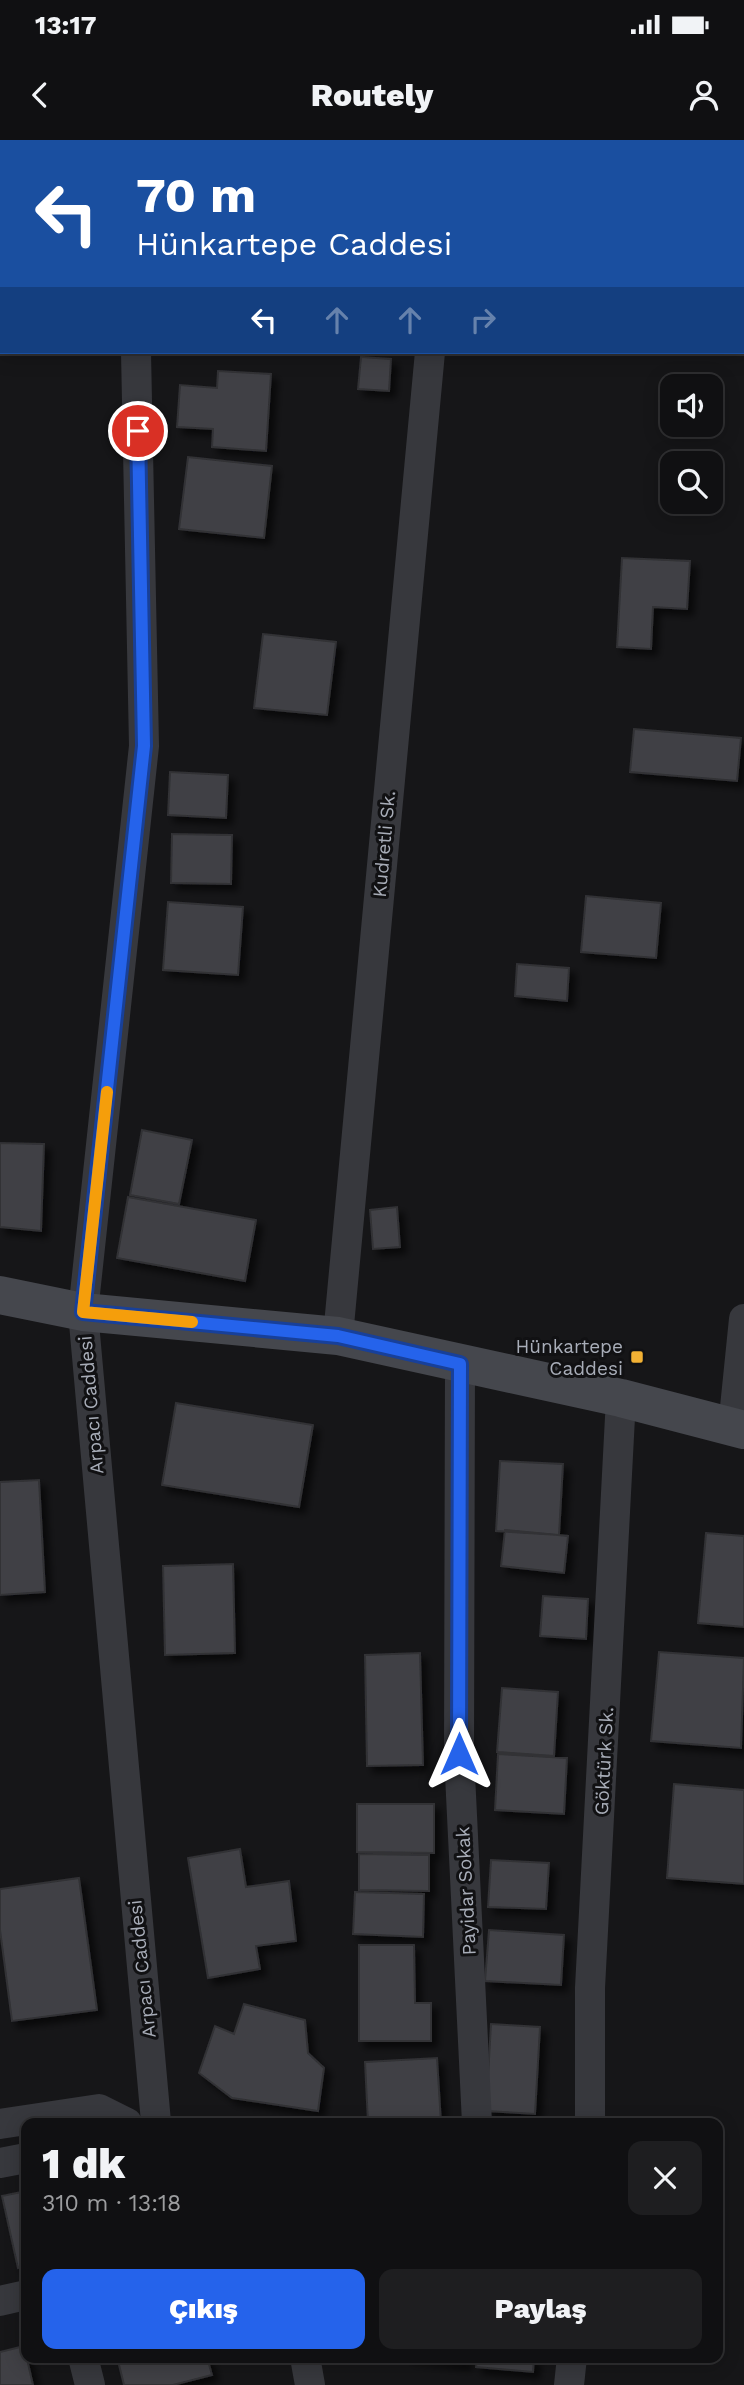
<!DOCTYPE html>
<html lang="tr">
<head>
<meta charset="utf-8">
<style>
	body { margin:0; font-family:"Work Sans",sans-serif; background:#1e1e20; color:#f1f3f6; height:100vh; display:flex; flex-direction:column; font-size:26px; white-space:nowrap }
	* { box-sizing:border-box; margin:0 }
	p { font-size:23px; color:#9c9d9f }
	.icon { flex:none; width:38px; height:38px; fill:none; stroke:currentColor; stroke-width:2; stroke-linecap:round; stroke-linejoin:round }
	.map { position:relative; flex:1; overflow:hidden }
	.sheet { position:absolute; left:21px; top:1978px; width:702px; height:245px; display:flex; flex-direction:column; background:#101012; border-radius:14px; box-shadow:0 4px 18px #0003,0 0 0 2px #303032 }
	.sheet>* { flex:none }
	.guide { position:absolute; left:0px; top:0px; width:746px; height:214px; box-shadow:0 4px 18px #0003,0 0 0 2px #303032; background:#1a4fa0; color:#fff; overflow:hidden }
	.fabs { position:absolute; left:660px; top:234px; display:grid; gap:14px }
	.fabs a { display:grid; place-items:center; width:63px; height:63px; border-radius:14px; background:#101012; box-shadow:0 4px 18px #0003,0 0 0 2px #303032; font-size:35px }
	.pin { position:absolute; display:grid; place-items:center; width:60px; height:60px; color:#fff; margin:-30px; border:4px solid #fff; border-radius:50%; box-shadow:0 2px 7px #0007 }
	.me { position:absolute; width:77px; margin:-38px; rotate:0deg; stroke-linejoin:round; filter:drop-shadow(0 0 5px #0008) }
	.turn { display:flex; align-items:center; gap:24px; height:147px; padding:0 21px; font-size:32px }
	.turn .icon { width:91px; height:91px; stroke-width:2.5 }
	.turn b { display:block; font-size:49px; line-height:60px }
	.lanes { display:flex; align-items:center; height:66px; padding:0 21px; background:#0003; justify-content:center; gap:35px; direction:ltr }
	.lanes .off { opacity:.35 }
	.round { display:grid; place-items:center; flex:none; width:74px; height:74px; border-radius:14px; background:#1e1e20 }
	.summary { display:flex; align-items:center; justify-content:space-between; height:119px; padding:0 21px }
	h1 { font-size:42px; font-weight:800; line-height:52px }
	.action { display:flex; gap:14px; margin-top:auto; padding:14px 21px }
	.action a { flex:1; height:80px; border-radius:14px; background:#2563eb; color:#fff; font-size:28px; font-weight:800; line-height:80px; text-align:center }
	.action a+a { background:#1e1e20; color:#f1f3f6 }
	.status { display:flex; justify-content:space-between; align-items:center; height:49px; padding:0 35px; background:#101012; direction:ltr }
	.status svg { height:19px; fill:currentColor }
	header { display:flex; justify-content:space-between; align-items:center; height:91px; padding:0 21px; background:#101012; font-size:32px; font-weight:800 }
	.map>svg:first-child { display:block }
	.building { fill:#404145; stroke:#303034; stroke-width:2; filter:url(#shadow) }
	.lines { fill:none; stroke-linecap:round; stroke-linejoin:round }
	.minor { stroke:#37383d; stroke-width:30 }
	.secondary { stroke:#45474d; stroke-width:38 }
	.route-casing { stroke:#184099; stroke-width:18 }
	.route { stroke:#2563eb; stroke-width:12 }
	.slow { stroke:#f59e0b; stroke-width:12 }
	.poi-dot { fill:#f2b134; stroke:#111113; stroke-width:2.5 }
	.labels { text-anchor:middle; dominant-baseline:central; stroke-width:6; stroke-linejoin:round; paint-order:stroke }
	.street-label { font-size:19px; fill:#a8adb8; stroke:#111113 }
	.poi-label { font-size:19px; fill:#a8adb8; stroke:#111113; text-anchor:end }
</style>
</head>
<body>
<div class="status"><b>13:17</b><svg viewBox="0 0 49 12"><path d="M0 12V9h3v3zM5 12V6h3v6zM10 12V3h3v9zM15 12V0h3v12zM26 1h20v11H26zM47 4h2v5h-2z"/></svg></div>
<header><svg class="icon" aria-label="back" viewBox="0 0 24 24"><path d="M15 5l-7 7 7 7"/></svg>Routely<svg class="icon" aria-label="person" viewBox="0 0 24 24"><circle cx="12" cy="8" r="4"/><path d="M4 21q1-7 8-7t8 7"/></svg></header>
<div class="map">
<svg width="744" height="2245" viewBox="0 0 744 2245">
	<defs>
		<filter id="shadow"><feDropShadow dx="6" dy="6" stdDeviation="3.5" flood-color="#0009"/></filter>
	</defs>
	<rect width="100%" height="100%" fill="#161618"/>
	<path class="building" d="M0 28H2V103H0Z
		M361 217 391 219 389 251 358 249Z
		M218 231 271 234 266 311 212 307 213 289 177 287 180 245 217 248Z
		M188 317 272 326 264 398 179 389Z
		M622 418 690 421 687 469 653 467 651 509 617 507Z
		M263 494 336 502 327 575 254 568Z
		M634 589 741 598 737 641 630 632Z
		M170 632 228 635 226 678 168 675Z
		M172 694 232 695 231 744 171 743Z
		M586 756 661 763 656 818 581 812Z
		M168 762 243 767 238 835 163 830Z
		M517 824 569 828 567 861 515 856Z
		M142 990 192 1000 179 1064 130 1055Z
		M0 1003 44 1004 41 1091 0 1087Z
		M128 1057 256 1080 245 1141 117 1118Z
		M397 1067 400 1107 373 1109 370 1070Z
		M176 1263 313 1285 299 1367 162 1345Z
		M500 1321 563 1324 559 1395 496 1391Z
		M39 1340 45 1452 0 1455V1342Z
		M505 1390 568 1396 564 1433 501 1426Z
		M706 1393 744 1396V1487L698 1483Z
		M233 1424 235 1513 165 1515 163 1426Z
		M543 1456 588 1459 586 1499 540 1496Z
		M659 1512 744 1518 741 1608 651 1601Z
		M420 1513 423 1625 367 1626 365 1515Z
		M502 1548 558 1552 554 1616 497 1612Z
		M498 1614 567 1618 564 1674 495 1670Z
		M674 1644 744 1650V1744L667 1738Z
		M357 1664H434V1713L357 1712Z
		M240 1709 246 1747 289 1741 296 1801 256 1806 260 1829 208 1838 188 1718Z
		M359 1714 429 1715V1751L359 1750Z
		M491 1720 549 1723 546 1769 488 1767Z
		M79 1738 97 1870 12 1881 0 1790V1749Z
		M355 1752 424 1754 423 1797 353 1794Z
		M489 1790 564 1795 561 1845 485 1841Z
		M359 1805H414L415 1863H431V1901H359Z
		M244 1864 305 1880 308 1913 324 1928 318 1971 232 1958 199 1933 215 1886 234 1894Z
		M491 1884 540 1887 535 1974 486 1971Z
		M437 1918 441 1983H368L365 1922Z
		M26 2051V2126L18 2128 2 2056Z
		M24 2206 33 2245H0V2212Z
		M117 2217H207L212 2235 173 2245H124Z
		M406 2217H466L465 2224Z
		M477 2217H534L533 2232 476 2227Z"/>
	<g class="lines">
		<path class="minor" d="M131 0V2
			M396 0 403 2
			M744 99V100
			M136 212 144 606 83 1172 156 1982
			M338 1196 430 212
			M460 1224 459 1614 477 1983
			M733 1287 744 1179
			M590 1983V1848L621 1258
			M0 1984 99 1969 127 1983
			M0 2023 26 2018
			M0 2161 26 2155
			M83 2217 90 2245
			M305 2217 310 2245
			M569 2245 572 2217"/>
		<path class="secondary" d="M0 1155 83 1172 338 1196 621 1258 744 1290"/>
	</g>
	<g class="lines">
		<g class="route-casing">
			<path id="route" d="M138 291 144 606 83 1172 338 1196 460 1224 459 1614"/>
		</g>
		<use href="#route" class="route"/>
		<path class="slow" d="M107 952 83 1172 192 1182"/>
	</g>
	<rect class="poi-dot" x="630" y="1210" width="14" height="14" rx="3.5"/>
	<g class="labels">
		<g class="street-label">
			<text transform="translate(384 704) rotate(-85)">Kudretli Sk.</text>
			<text transform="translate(91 1265) rotate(-95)">Arpacı Caddesi</text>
			<text transform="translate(604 1621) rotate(-87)">Göktürk Sk.</text>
			<text transform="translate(466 1751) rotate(-93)">Payidar Sokak</text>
			<text transform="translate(142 1829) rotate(-96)">Arpacı Caddesi</text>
		</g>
		<g class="poi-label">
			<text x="623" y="1206">Hünkartepe<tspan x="623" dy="22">Caddesi</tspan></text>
		</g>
	</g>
</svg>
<div class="fabs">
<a><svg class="icon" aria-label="sound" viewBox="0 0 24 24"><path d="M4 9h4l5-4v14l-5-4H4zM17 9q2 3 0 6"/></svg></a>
<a><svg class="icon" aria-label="search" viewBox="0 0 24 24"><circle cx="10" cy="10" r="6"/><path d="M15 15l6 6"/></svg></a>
</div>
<div class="pin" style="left:138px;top:291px;background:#d93025"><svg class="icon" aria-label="arrive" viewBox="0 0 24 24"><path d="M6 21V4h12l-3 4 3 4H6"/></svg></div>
<svg class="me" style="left:459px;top:1614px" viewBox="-20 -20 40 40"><path d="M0-17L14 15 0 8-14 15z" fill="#2563eb" stroke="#fff" stroke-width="4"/></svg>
<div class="guide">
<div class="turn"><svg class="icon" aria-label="left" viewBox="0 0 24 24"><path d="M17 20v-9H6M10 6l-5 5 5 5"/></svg><div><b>70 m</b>Hünkartepe Caddesi</div></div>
<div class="lanes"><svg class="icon" aria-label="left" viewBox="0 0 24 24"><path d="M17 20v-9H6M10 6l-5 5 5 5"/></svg><svg class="icon off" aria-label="ahead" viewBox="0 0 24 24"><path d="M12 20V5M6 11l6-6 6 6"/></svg><svg class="icon off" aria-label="ahead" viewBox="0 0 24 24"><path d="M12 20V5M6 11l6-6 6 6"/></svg><svg class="icon off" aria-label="right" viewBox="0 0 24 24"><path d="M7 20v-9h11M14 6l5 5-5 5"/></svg></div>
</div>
<section class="sheet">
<div class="summary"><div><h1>1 dk</h1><p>310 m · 13:18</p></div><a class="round"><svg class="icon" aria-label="close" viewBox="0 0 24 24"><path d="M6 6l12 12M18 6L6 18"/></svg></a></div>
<div class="action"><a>Çıkış</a><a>Paylaş</a></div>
</section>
</div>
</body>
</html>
